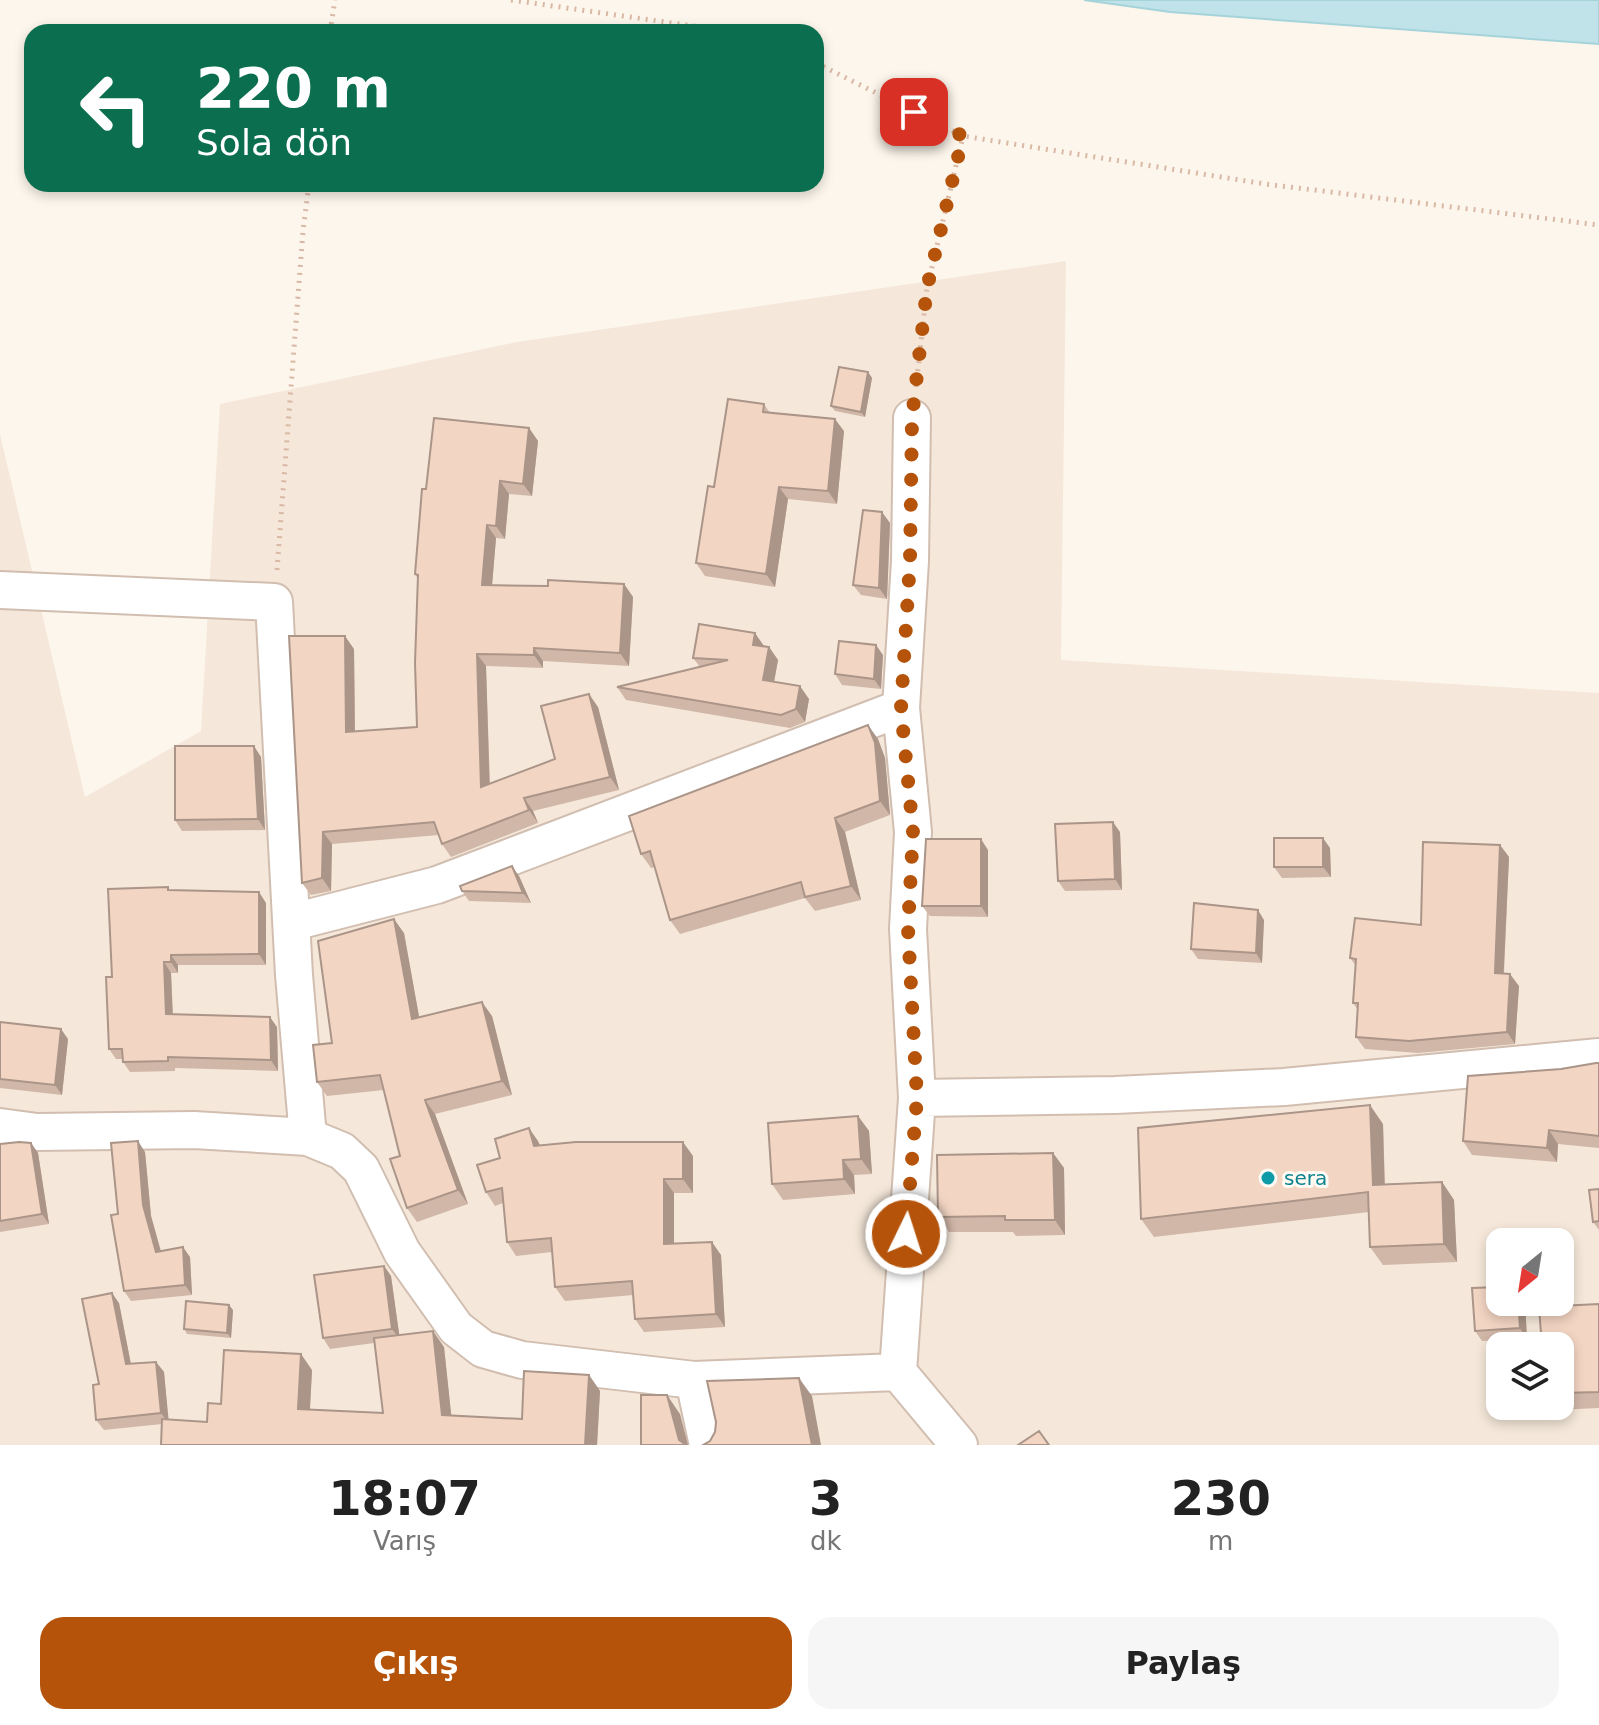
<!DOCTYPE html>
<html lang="tr">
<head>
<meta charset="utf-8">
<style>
	body { margin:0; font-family:"DejaVu Sans",sans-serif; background:#f6f6f6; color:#222; height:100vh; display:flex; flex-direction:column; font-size:30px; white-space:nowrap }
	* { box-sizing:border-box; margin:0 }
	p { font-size:26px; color:#767676 }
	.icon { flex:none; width:44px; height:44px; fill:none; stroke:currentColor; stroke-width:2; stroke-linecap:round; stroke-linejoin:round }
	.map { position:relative; height:1445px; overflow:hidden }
	.panel { display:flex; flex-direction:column; background:#fff; flex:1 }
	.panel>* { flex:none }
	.guide { position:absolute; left:24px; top:24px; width:800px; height:168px; border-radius:24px; box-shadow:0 4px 12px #0003; background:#0b6e4f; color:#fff; overflow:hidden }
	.needle { width:52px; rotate:210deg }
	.tools { position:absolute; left:1486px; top:1228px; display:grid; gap:16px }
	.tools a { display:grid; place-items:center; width:88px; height:88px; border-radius:16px; background:#fff; box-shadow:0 4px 12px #0003; font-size:40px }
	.pin { position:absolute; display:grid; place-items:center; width:68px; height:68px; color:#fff; margin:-34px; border-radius:16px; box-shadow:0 4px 12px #0006 }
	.me { position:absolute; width:88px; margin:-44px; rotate:4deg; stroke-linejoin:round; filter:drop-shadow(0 0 6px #0008) }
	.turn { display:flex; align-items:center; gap:28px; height:168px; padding:0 40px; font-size:36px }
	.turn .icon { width:104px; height:104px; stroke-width:2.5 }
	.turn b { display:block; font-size:56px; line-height:68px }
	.eta { display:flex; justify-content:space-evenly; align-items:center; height:136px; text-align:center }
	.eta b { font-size:48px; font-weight:700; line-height:56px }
	.cta { display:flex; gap:16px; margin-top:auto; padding:16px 40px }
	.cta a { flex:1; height:92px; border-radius:24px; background:#b45309; color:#fff; font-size:32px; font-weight:700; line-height:92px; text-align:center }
	.cta a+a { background:#f6f6f6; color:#222 }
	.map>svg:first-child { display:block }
	.residential { fill:#f5e8da; fill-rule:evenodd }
	.water { fill:#bfe3e8; stroke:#a5d3da; stroke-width:2 }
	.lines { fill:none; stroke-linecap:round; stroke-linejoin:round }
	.minor-casing { stroke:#d1beb0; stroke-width:40 }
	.path { stroke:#d9b8a5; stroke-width:5; stroke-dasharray:2 6; stroke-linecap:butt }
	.minor { stroke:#fff; stroke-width:36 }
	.wall { fill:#d1b7a8 }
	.shaded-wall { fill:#aa9588 }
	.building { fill:#f3d5c3; stroke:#aa9588; stroke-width:2 }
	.route { stroke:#b45309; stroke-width:14; stroke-dasharray:0 25.2 }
	.culture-dot { fill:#0f9aa8; stroke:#fffaf3; stroke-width:3 }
	.labels { text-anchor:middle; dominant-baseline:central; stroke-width:6; stroke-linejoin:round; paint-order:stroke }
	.culture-label { font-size:20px; fill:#0d838f; stroke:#fffaf3; text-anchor:start }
</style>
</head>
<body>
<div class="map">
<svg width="1599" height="1445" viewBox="0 0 1599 1445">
	<rect width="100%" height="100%" fill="#fdf6ec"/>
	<path class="residential" d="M1066 261 1061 660 1599 693V1445H0V434L85 797 201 731 220 404 517 342ZM1500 1242H1560V1302H1500ZM1500 1346H1560V1406H1500Z"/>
	<path class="water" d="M1084 0H1599V44L1170 12Z"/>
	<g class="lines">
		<g class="minor-casing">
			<path id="minor" d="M912 418 910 561 901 708 913 832 908 929 917 1098 898 1372 959 1445
				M0 590 274 602 294 975 308 1137
				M293 922 437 885 901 708
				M917 1098 1115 1095 1284 1087 1599 1057
				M0 1127 37 1132 194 1130 308 1137 342 1151 361 1169 402 1252 456 1328 483 1349 522 1360 694 1380 708 1445
				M694 1380 898 1372"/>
		</g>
		<path class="path" d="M511 0 735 32
			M330 32 335 0
			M816 63 963 136 1265 184 1599 225
			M916 387 927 288 963 136
			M277 570 303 231 309 184"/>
		<use href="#minor" class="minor"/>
	</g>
	<path class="wall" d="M868 372 872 378 865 417 835 411 831 406Z
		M764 404 770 413 844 431 837 504 788 499 775 587 705 576 696 563 714 487Z
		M529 428 538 441 532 496 509 494 505 539 496 538 492 585 548 586 624 584 633 597 629 666 543 661V668L486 666 490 784 555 759 598 707 619 790 533 811 538 823 451 857 442 844 439 835 332 844 331 891 311 895 302 883 354 649 355 731 417 727 418 579 415 574 426 489Z
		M890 523 887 599 861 595 853 585Z
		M764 647H769L778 660 774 682 809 699 805 722 790 728 626 700 617 687 700 667 693 658Z
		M883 655 881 689 842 685 835 674Z
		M878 739 885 758 890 815 845 832 861 900 815 911 805 898 680 934 670 920 655 867 651 868 641 854Z
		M261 757 265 830 182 831 175 820Z
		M1120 832 1122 890 1065 891 1058 881Z
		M1500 845 1509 857 1504 974 1519 986 1515 1044 1418 1053 1365 1049 1356 1037 1358 1010 1353 1003 1356 966 1350 958 1421 925Z
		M1330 848 1331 877 1282 878 1274 867Z
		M988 850V917L930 916 922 906Z
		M519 876 531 903 469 901 462 891Z
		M170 890 266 903V965H178V973H171L173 1014 277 1027 278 1071 175 1068V1071L130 1072 123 1062V1059H116L109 1049 112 977Z
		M1264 920 1262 963 1198 959 1191 949Z
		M404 933 419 1017 492 1016 512 1095 435 1114 468 1204 417 1222 407 1208 400 1156 384 1090 327 1096 317 1082 332 1043Z
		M0 1022 68 1039 62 1095 0 1088Z
		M1599 1063V1148L1558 1144 1557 1162 1472 1155 1463 1141 1561 1069Z
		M858 1116 869 1131 872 1174 854 1175 855 1194 783 1200 772 1184Z
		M1383 1124 1385 1184 1442 1182 1454 1200 1457 1262 1383 1265 1370 1247 1369 1212 1154 1237 1141 1219Z
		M538 1141 540 1145 693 1156V1193H674V1244L721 1255 725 1327 644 1332 635 1319 633 1295 565 1301 555 1287 552 1252 516 1256 507 1242 503 1203 495 1206 486 1192 500 1158Z
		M31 1143 38 1153 49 1224 0 1232V1144Z
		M145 1152 151 1216 161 1251 190 1257 192 1295 131 1301 124 1291 118 1214Z
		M1053 1153 1064 1168 1065 1235 1016 1236 1013 1232H949L938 1217Z
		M1599 1189V1230L1593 1222Z
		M384 1266 391 1276 399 1335 444 1347 451 1416 522 1419 589 1375 600 1391 597 1445 162 1424 104 1430 96 1420 99 1384 119 1303 131 1364 156 1362 164 1372 168 1420 207 1422 221 1404 312 1370 310 1410 383 1413 374 1343 330 1349 323 1338Z
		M1500 1302H1525L1527 1339 1482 1341 1475 1331Z
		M1599 1304V1408L1555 1410 1553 1406H1560V1346Z
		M233 1310 231 1338 187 1334 184 1329Z"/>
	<path class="shaded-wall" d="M868 372 872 378 865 417 861 412Z
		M835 419 844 431 837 504 828 491Z
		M529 428 538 441 532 496 523 484Z
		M500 481 509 494 505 539 496 526Z
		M779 487 788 499 775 587 766 574Z
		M882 512 890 523 887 599 879 588Z
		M487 525 496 538 491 598 482 585Z
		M624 584 633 597 629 666 620 653Z
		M755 633 764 646 753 645Z
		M345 636 354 649 355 745 346 732Z
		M876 645 883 655 881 689 874 679Z
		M769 647 778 660 772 693 763 680Z
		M534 648 543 661V668L534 655Z
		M477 654 486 666 490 800 481 787Z
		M800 686 809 699 805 722 796 709Z
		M589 694 598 707 619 790 610 777Z
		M868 725 878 739 885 758 890 815 880 801Z
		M254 746 261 757 265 830 258 819Z
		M524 798 533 811 538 823 529 810Z
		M835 818 845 832 861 900 851 886Z
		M1113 822 1120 832 1122 890 1115 879Z
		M323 832 332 844 331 891 322 878Z
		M1323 838 1330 848 1331 877 1323 867Z
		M981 839 988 850V917L981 906Z
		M1500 845 1509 857 1503 985 1495 973Z
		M512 866 519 876 531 903 523 893Z
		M259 892 266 903V965L259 954Z
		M1258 910 1264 920 1262 963 1256 953Z
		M394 919 404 933 422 1033 412 1019Z
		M171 955 178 965V973L171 962Z
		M164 962 171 973 173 1024 166 1014Z
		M1510 974 1519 986 1515 1044 1507 1032Z
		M482 1002 492 1016 512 1095 502 1081Z
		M270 1017 277 1027 278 1071 271 1060Z
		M61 1029 68 1039 62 1095 55 1085Z
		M425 1100 435 1114 468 1204 458 1190Z
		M1370 1105 1383 1124 1385 1203 1373 1185Z
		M858 1116 869 1131 872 1174 861 1159Z
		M529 1128 538 1141 544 1159 534 1146Z
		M1549 1130 1558 1144 1557 1162 1547 1148Z
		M138 1141 145 1152 151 1216 164 1263 156 1252 143 1205Z
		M683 1142 693 1156V1193L683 1179Z
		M31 1143 38 1153 49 1224 42 1214Z
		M1053 1153 1064 1168 1065 1235 1055 1220Z
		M843 1160 854 1175 855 1194 844 1179Z
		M664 1179 674 1193V1258L664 1244Z
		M1442 1182 1454 1200 1457 1262 1444 1244Z
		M712 1242 721 1255 725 1327 716 1314Z
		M183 1247 190 1257 192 1295 185 1285Z
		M384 1266 391 1276 400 1340 392 1329Z
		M112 1293 119 1303 133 1375 126 1364Z
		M1518 1302H1525L1527 1339 1520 1328Z
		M229 1305 233 1310 231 1338 227 1333Z
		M433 1331 444 1347 453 1431 442 1415Z
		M301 1354 312 1370 309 1425 298 1409Z
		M156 1362 164 1372 169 1424 161 1413Z
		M589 1375 600 1391 597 1445H585Z
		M799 1378 812 1396 821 1445H812Z
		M667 1395 680 1414 688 1445H683L679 1440Z"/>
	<path class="building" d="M839 367 868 372 861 412 831 406Z
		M728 399 764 404 763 412 835 419 828 491 779 487 766 574 696 563 708 486 714 487Z
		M434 418 529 428 523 484 500 481 496 526 487 525 482 585 548 586V580L624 584 620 653 534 648V655L477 654 481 787 555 759 541 706 589 694 610 777 524 798 529 810 442 844 434 822 323 832 322 878 302 883 289 636H345L346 732 417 727 415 663 418 575 415 574 422 489H426Z
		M863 510 882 512 879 588 853 585Z
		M699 624 755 633 753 645 769 647 763 680 800 686 796 709 781 715 617 687 728 660 693 658Z
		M839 641 876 645 874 679 835 674Z
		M868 725 875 743 880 801 835 818 851 886 805 897 801 882 670 920 650 851 641 854 629 816Z
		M175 746H254L258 819 175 820Z
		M1113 822 1115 879 1058 881 1055 824Z
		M1274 838H1323V867H1274Z
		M926 839H981V906H922Z
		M1423 842 1500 845 1495 973 1510 974 1507 1032 1409 1041 1356 1037 1358 1003H1353L1356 959 1350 958 1355 918 1421 925Z
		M512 866 523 893 462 891 460 886Z
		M168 887V890L259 892V954L171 955V962H164L166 1014 270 1017 271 1060 168 1057V1061L123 1062 122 1049H109L106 977H112L108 889Z
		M1194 903 1258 910 1256 953 1191 949Z
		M394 919 412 1019 482 1002 502 1081 425 1100 458 1190 407 1208 390 1159 400 1156 380 1075 317 1082 313 1045 332 1043 318 941Z
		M0 1022 61 1029 55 1085 0 1079Z
		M1596 1063H1599V1136L1549 1130 1547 1148 1463 1141 1468 1076 1561 1069Z
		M1370 1105 1373 1185 1442 1182 1444 1244 1370 1247 1368 1192 1141 1219 1138 1128Z
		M858 1116 861 1159 843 1160 844 1179 772 1184 768 1123Z
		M529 1128 534 1146 576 1142H683V1179H664V1244L712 1242 716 1314 635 1319 632 1281 555 1287 551 1238 507 1242 502 1188 486 1192 477 1165 500 1158 495 1139Z
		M138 1141 143 1205 156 1252 183 1247 185 1285 124 1291 111 1215 118 1214 111 1143Z
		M19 1142 31 1143 42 1214 0 1221V1144Z
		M1053 1153 1055 1220H1005V1216L938 1217 937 1155Z
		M1599 1189V1221L1593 1222 1589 1190Z
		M384 1266 392 1329 323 1338 314 1275Z
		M1500 1287V1302H1518L1520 1328 1475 1331 1472 1288Z
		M112 1293 126 1364 156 1362 161 1413 96 1420 93 1385 99 1384 82 1299Z
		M186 1301 229 1305 227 1333 184 1329Z
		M1599 1304V1392L1560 1393V1346H1542L1539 1307Z
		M433 1331 442 1415 522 1419 524 1371 589 1375 585 1445H161L162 1419 207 1422 208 1403 221 1404 224 1350 301 1354 298 1409 383 1413 374 1338Z
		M799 1378 812 1445H703L710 1441 715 1432 716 1422 707 1381Z
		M641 1395H667L679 1440 686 1445H641Z
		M1039 1431 1049 1445H1018Z"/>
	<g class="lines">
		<path class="route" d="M906 1234 917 1098 908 929 913 832 901 708 910 561 912 418 927 288 963 136 914 112"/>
	</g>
	<circle class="culture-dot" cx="1268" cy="1178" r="8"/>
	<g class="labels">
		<g class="culture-label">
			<text x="1284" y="1178">sera</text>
		</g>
	</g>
</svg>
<div class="tools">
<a><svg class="needle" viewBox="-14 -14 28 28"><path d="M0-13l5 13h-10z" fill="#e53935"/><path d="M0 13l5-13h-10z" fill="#767676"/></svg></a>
<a><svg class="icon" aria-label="layers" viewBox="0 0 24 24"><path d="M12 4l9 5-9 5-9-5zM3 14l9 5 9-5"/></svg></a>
</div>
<div class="pin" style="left:914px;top:112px;background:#d93025"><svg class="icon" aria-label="arrive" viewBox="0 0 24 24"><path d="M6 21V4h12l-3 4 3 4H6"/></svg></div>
<svg class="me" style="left:906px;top:1234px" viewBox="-20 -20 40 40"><circle r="17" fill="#b45309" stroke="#fff" stroke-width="3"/><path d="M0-11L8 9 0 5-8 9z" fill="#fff"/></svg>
<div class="guide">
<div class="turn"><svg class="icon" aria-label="left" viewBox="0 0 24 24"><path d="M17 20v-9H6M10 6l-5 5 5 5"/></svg><div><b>220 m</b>Sola dön</div></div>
</div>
</div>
<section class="panel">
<div class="eta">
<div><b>18:07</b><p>Varış</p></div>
<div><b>3</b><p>dk</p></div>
<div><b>230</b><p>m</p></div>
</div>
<div class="cta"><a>Çıkış</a><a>Paylaş</a></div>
</section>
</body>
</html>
